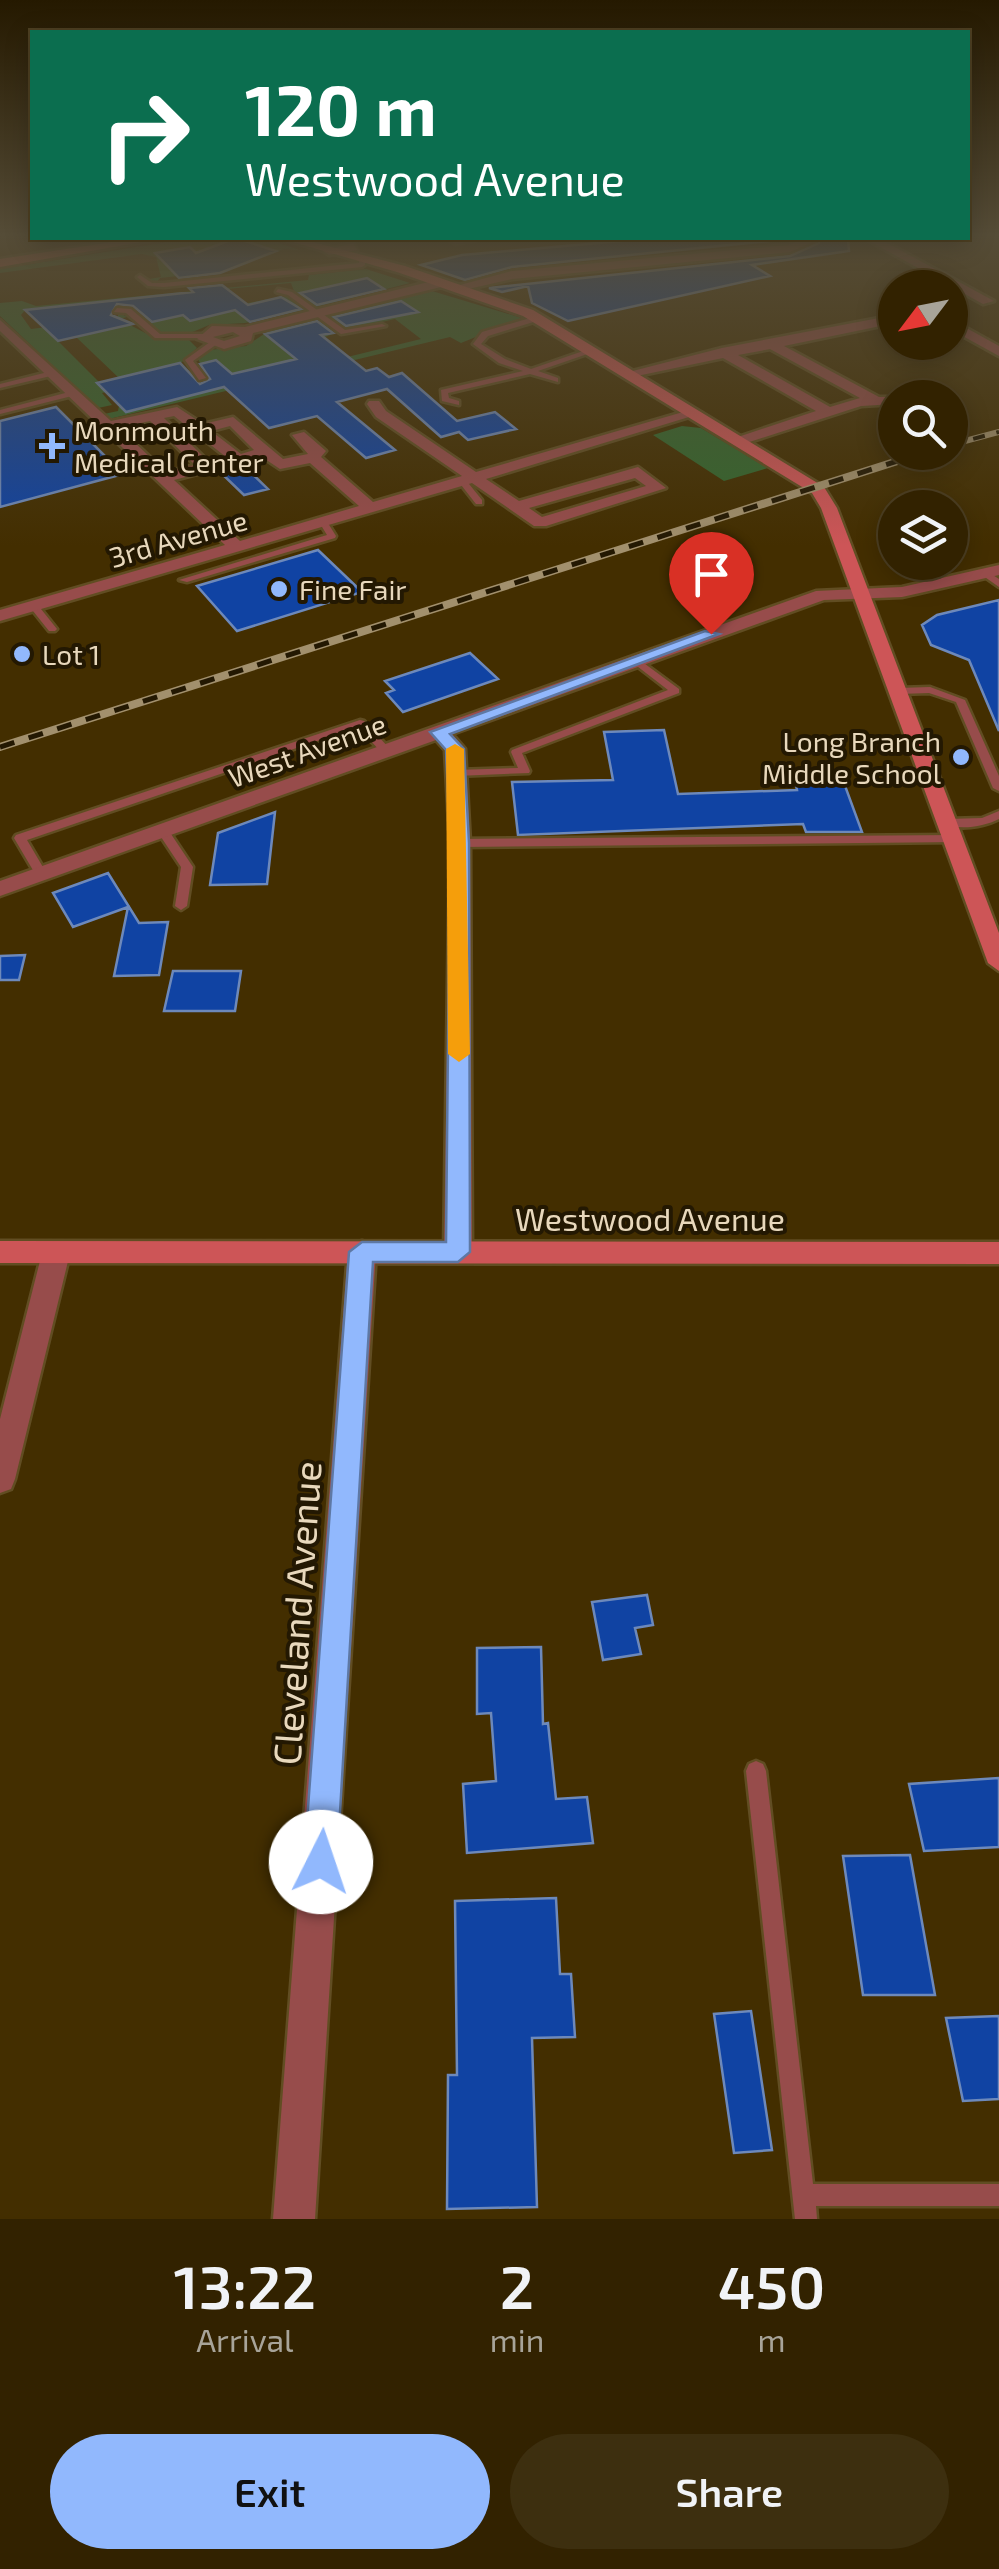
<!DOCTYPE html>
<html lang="en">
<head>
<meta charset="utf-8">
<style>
	body { margin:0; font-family:"Exo 2",sans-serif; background:#3d2f0f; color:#f1f3f6; height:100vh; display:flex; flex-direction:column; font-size:38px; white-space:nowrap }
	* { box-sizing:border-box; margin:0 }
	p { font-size:32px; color:#a8a499 }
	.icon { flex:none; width:55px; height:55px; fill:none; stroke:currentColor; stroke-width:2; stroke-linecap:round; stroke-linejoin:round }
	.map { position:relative; height:2219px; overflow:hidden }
	.sheet { display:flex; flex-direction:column; background:#322200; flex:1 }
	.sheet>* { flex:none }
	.guide { position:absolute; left:30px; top:30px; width:940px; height:210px; border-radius:0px; box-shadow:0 5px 25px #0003,0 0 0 2px #4d3f22; background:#0b6e4f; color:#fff; overflow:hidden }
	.needle { width:65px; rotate:238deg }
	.controls { position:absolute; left:878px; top:270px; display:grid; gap:20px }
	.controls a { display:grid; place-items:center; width:90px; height:90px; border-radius:50%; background:#322200; box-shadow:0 5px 25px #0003,0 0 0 2px #4d3f22; font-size:50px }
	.pin { position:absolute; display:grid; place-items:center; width:85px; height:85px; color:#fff; margin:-102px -42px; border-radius:50% 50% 50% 0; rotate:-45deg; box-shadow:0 0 10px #0007 }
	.pin .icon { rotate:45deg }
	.me { position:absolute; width:110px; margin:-55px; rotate:4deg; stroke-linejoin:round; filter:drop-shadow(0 0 8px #0008) }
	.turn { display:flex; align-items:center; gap:35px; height:210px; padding:0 50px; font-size:45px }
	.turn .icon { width:130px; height:130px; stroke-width:2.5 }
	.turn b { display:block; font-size:70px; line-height:85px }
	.eta { display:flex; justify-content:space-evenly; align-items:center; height:170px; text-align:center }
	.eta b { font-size:60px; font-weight:600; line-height:70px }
	.action { display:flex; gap:20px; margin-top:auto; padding:20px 50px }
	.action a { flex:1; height:115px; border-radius:60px; background:#91b8fd; color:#111; font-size:40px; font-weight:600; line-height:115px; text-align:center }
	.action a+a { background:#3d2f0f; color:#f1f3f6 }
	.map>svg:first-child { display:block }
	.green { fill:#34662e }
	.building { fill:#1043a3; stroke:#6d89bb; stroke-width:2.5 }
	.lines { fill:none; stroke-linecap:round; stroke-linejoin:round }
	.lane-casing { stroke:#614d22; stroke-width:5 }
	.street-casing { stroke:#614d22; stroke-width:5 }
	.secondary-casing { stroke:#614d22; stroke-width:5 }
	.lane { fill:#974c4b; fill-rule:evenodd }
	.street { fill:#974c4b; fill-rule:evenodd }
	.secondary { fill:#cd5557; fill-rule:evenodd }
	.rail-far1-casing { stroke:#a2906d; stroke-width:6 }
	.rail-casing { stroke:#a2906d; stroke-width:8 }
	.rail-far1 { stroke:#231802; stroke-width:4; stroke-dasharray:12; stroke-linecap:butt }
	.rail { stroke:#231802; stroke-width:5; stroke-dasharray:15; stroke-linecap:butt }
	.route { fill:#91b8fd; stroke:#5e78a4; stroke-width:2.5 }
	.slow { fill:#f59e0b }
	.poi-dot { fill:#91b8fd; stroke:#231802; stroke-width:4 }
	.labels { text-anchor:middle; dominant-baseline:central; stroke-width:8; stroke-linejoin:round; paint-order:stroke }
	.far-poi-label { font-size:28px; fill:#e8d8bc; stroke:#231802; text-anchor:start }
	.far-street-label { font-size:28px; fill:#e8d8bc; stroke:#231802 }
	.street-label { font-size:32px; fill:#e8d8bc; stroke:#231802 }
	.near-street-label { font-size:38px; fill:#e8d8bc; stroke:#231802 }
</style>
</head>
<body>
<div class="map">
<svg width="999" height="2219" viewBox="0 0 999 2219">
	<rect width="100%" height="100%" fill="#432e00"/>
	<path class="green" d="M192 238H266L299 250 284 249 264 257 274 250 236 238 196 253 189 246 156 253 196 274 160 278 156 283 149 279 161 277 156 257 142 254 0 273V269Z
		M366 269 410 283 316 307 294 291 291 283 174 294 226 307 286 296 304 310 245 323 209 325 188 334 158 332 140 316 152 313 132 298 26 309 21 315 31 329 118 318V312L127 317 54 337 104 387 189 371 102 393 112 405 98 408 0 316V303L22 301 36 306 308 280 309 275Z
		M432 291 522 318 461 343 450 337 109 419 104 414 118 411 119 406 125 412 213 390 211 379 197 358 209 350 246 346 273 328 317 319 335 333 313 342 335 360 421 339 395 319 347 330 328 316Z
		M130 325 155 338 189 340 197 348 181 363 120 379 75 336Z
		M682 426 701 428 768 468 724 481 653 435Z"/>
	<path class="building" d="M236 238 276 251 220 273 179 278 155 253 190 247 196 253Z
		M655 238H798L512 267 465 280 421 265 462 255Z
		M819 238H848L849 251 752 265 770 276 568 321 532 303 528 286 502 292 489 288 790 256 819 243Z
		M367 278 384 289 317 305 300 293Z
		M222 285 248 305 281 297 301 309 250 322 235 310 190 321 183 315 152 322 133 306 117 304 111 315 133 324 58 341 25 310 193 292 189 288Z
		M401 301 418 312 346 326 334 317Z
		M317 321 333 333 321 335 366 371 377 368 389 377 402 373 457 421 495 412 516 429 468 440 459 432 441 437 387 389 337 402 395 450 366 458 317 416 269 428 224 387 126 412 97 383 180 363 200 384 210 379 200 364 216 360 232 374 296 359 265 334Z
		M56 407 123 474 0 507V421Z
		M244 466 268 489 244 495 220 472Z
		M318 550 362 592 237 631 197 586Z
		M999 600V731L969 660 931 645 922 625 937 615Z
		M470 653 498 679 403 712 386 693 394 690 385 681Z
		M664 730 678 794 797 790 796 785 844 783 862 832H806L803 824 518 835 512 782 613 780 604 732Z
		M275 812 267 884 210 885 218 833Z
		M108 873 139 923 168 922 159 975 114 976 128 907 73 927 53 893Z
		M25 955 19 980H0V956Z
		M173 971H241L235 1011H164Z
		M647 1595 653 1625 635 1628 641 1654 603 1660 592 1602Z
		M541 1647 543 1724 548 1723 556 1799 587 1797 593 1843 467 1853 463 1784 496 1781 491 1713 477 1714V1648Z
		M999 1778V1847L924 1851 909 1784Z
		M910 1855 935 1995H863L843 1856Z
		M556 1898 560 1974H571L575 2037 532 2038 537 2207 447 2209 448 2075H457L455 1901Z
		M751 2011 772 2150 734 2153 714 2014Z
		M999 2016V2099L963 2101 946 2018Z"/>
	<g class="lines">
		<g class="lane-casing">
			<path id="lane" d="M446 238 456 240 487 238 455 244Z
				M362 257 365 259V265L362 267 164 287 148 286 137 277 140 275 152 283H164L359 263V259Z
				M278 289 292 292 345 330 382 324 386 326 341 334 288 295 276 292Z
				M117 308 131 309 160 334H204L208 336 204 338H155L126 313 114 312Z
				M537 316 541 318 540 320 488 336 481 344 505 359 531 369 589 349 596 351 538 371 558 378V382L530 374 448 393 449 398 459 401V405L442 401 441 390 523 371 499 363 473 344 482 332Z
				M210 342 217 344 193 361 206 378 199 380 185 360Z
				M52 371H55V375L0 388V384Z
				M73 391H76V395L0 414V410Z
				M459 479H465L482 500V504H476L458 481Z
				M320 520H326L336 536 335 538 187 582 179 580 327 535 319 522Z
				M985 570 999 579V587L982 575V571Z
				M31 604H37L57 629 55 631H49L29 606Z
				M637 658 679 689V693L522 753 530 771 529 773 456 776 451 773 456 770 518 768 511 752 512 750 668 690 633 663 632 661Z
				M930 687 965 700 999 776V791L993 788 956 702 929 693 899 694 894 691 899 688Z
				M360 720 364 721 390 749V753H382L358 727 27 840 47 874 45 877H37L14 838 16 835Z
				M999 811V819C983 827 958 831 942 823L948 819 982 818Z
				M163 827 167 828 193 867 187 906 181 910 175 906 181 867 157 831Z
				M954 835 958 836V842L460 847 454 843 460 839Z
				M756 1761 763 1764 766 1771 813 2184H999V2206H816L817 2219H795L746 1771 749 1764Z"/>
		</g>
		<g class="street-casing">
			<path id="street" d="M807 238 817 240 790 252 512 279 455 292 449 288 512 271 788 245Z
				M864 238H878L994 301 983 304Z
				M353 243 357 250 329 255 323 251Z
				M441 279 445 286 253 333 251 341 224 349 197 339 212 326 245 327ZM233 332 240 336 224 341 213 337Z
				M895 315V323L784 346 879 397H900L895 398V404L861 406 740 445 733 441 735 438 816 411 723 358 632 377 625 373 722 348ZM770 349 860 398 830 407 738 355Z
				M950 319 999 346V356L950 329Z
				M0 320 111 421 177 407 203 424 233 417 283 459 308 454 292 435 304 432 326 451 321 457 373 502 462 476 376 417 367 404 369 401H379L386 411 476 472 690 410 702 413 486 479 519 501 638 467 666 488 546 526H534L472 483 0 621V610L225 545 0 331ZM174 416 226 457 209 462 164 418ZM150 421 195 465 166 472 119 428ZM230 426 254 450 241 454 211 431ZM262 457 280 469 310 463 359 506 240 541 174 480ZM635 478 646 486 542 517 529 508Z
				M999 565V575L902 597 824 600 452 734 465 749 470 843 472 1252 468 1260 458 1263 448 1260 444 1252 450 843 445 750 436 740 0 896V881L816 591 902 587Z
				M362 1241 372 1244 376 1252 315 2219H273L348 1252 352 1244Z
				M56 1242 66 1245 70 1253 15 1479 11 1489 0 1493V1419L42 1253 46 1245Z"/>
		</g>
		<g class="secondary-casing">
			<path id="secondary" d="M139 238H164L0 267V259Z
				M279 238H297L405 266 533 310 824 487 837 508 999 933V971L988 963 821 508 812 493 523 316 397 272Z
				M0 1241 999 1242V1264L0 1263Z"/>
		</g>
		<use href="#lane" class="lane"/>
		<use href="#street" class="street"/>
		<use href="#secondary" class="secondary"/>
		<g class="rail-far1-casing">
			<path id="rail-far1" d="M950 445 999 432
				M899 461 926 452"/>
		</g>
		<g class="rail-casing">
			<path id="rail" d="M0 747 907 458"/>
		</g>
		<use href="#rail-far1" class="rail-far1"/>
		<use href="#rail" class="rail"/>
	</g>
	<linearGradient id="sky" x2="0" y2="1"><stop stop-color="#251900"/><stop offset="0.43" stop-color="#554c37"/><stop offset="1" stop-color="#554c37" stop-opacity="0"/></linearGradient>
	<rect width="999" height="546" fill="url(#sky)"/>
	<path class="route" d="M705 631 719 634 450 734 464 749 469 843 470 1252 458 1262H373L337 1862 332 1874 321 1879 309 1874 304 1862 349 1252 362 1242H446L450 843 446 750 430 732Z"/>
	<path class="slow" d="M455 744 464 749 470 1054 459 1062 448 1054 446 749Z"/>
	<g class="poi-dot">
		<path d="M47 431h10v10h10v10h-10v10h-10v-10h-10v-10h10z"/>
		<circle cx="279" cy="589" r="10"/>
		<circle cx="22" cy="654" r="10"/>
		<circle cx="961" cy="757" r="10"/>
	</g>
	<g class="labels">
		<g class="far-poi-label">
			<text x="74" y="430">Monmouth<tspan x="74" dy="32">Medical Center</tspan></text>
			<text x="299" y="589">Fine Fair</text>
			<text x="42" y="654">Lot 1</text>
			<text x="941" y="741" text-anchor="end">Long Branch<tspan x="941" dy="32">Middle School</tspan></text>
		</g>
		<g class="far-street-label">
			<text transform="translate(178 538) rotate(-16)">3rd Avenue</text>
			<text transform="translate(307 750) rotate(-20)">West Avenue</text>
		</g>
		<g class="street-label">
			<text x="650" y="1218">Westwood Avenue</text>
		</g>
		<g class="near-street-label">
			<text transform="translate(296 1613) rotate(-86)">Cleveland Avenue</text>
		</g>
	</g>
</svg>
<div class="controls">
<a><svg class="needle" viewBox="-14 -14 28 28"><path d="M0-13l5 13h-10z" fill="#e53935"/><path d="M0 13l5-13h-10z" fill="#a8a499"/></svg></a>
<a><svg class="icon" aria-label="search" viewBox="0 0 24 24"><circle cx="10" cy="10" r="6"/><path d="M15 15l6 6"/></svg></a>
<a><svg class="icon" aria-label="layers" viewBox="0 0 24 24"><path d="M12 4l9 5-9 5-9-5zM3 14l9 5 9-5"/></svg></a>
</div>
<div class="pin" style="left:711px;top:634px;background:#d93025"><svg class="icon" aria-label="arrive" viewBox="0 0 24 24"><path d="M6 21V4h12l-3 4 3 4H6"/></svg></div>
<svg class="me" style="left:321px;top:1862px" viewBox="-20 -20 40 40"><circle r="19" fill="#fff"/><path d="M0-13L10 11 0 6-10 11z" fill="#91b8fd"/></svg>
<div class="guide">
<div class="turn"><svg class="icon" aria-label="right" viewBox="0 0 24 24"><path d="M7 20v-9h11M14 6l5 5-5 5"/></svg><div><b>120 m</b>Westwood Avenue</div></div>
</div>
</div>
<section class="sheet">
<div class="eta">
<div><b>13:22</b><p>Arrival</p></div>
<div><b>2</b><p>min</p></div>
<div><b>450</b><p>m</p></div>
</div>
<div class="action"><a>Exit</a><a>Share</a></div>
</section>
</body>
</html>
